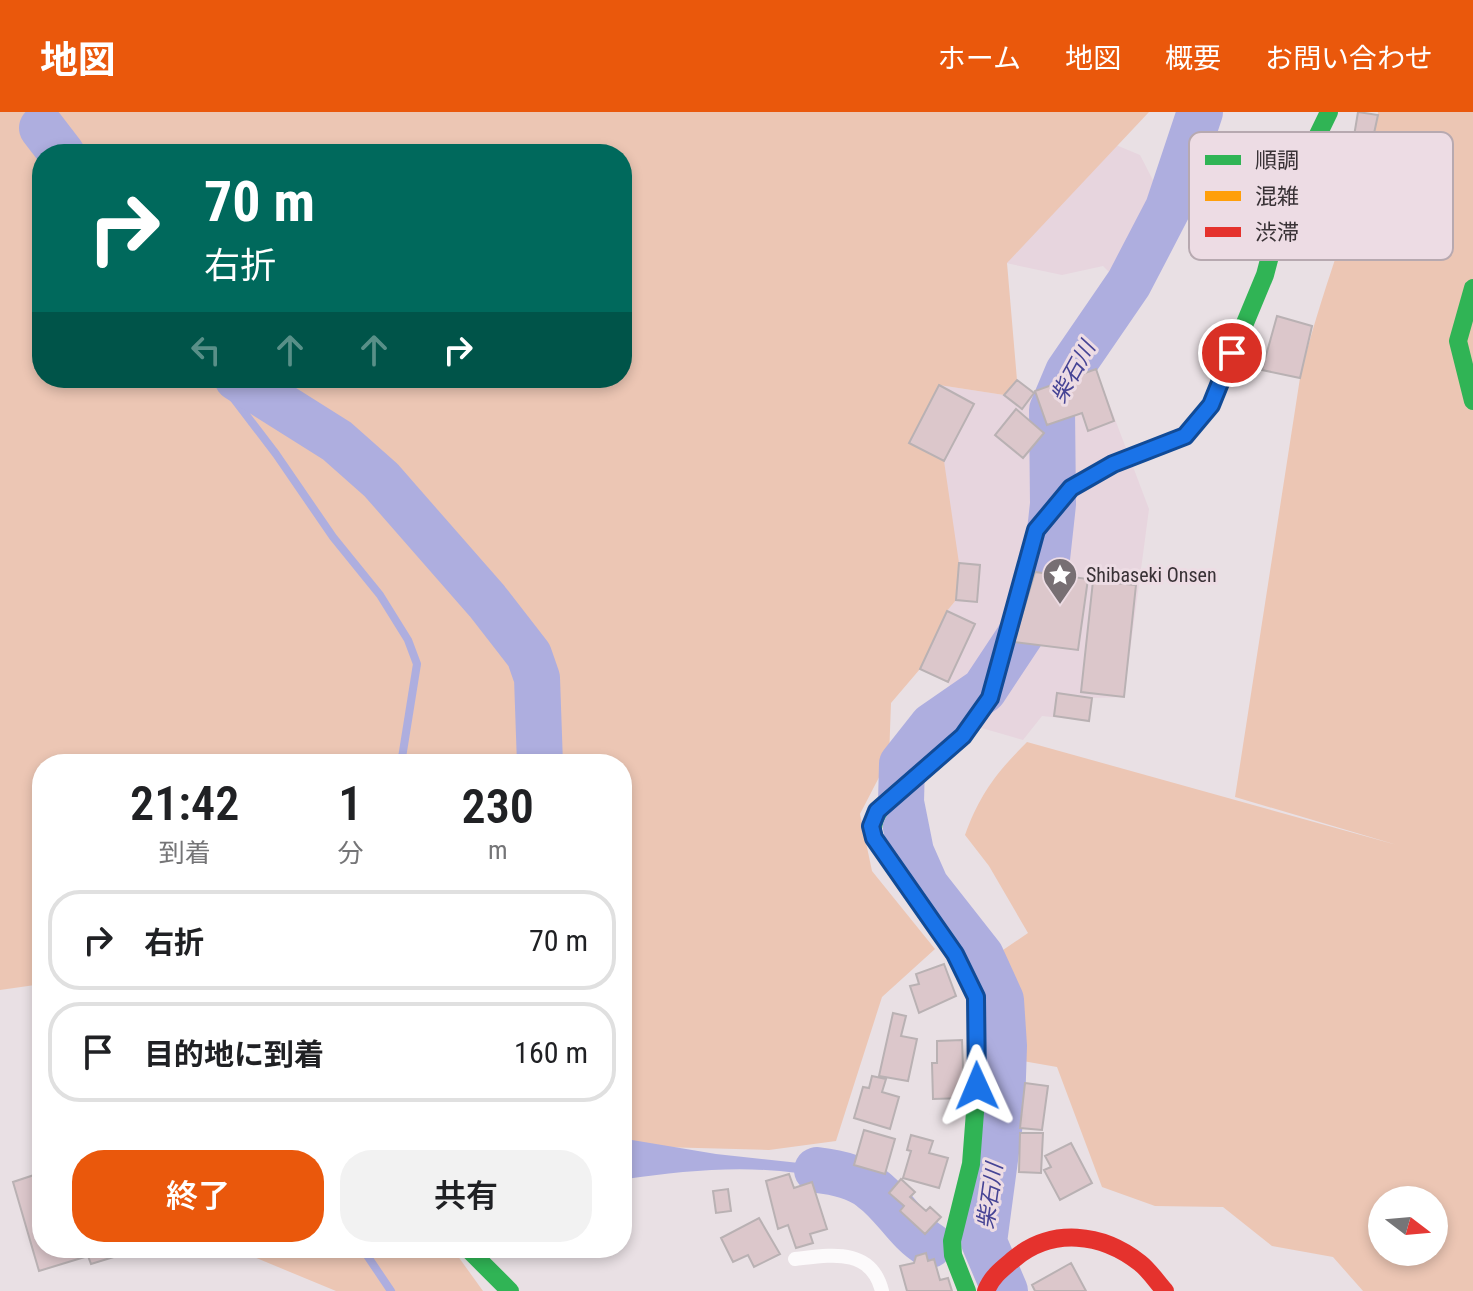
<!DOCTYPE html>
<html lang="ja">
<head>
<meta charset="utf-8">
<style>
	body { margin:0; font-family:"Roboto Condensed","Noto Sans JP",sans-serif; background:#f2f2f2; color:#202124; height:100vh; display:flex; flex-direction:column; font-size:30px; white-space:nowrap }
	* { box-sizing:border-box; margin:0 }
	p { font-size:26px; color:#757577 }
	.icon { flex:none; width:44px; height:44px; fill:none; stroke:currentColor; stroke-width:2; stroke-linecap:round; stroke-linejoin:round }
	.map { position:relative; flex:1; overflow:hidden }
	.sheet { position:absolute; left:32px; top:642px; width:600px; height:504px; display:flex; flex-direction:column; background:#fff; border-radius:32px; box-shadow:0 4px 12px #0003 }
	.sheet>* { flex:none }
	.guide { position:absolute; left:32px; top:32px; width:600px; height:244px; border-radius:32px; box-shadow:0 4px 12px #0003; background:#00695c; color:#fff; overflow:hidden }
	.needle { width:52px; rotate:106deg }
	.buttons { position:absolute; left:1368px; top:1074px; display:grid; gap:16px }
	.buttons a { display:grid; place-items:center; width:80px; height:80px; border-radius:50%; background:#fff; box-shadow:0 4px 12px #0003; font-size:40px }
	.pin { position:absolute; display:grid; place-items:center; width:68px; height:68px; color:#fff; margin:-34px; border:4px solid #fff; border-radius:50%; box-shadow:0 2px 8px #0007 }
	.me { position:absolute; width:88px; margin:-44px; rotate:359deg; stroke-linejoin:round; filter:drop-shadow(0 0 6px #0008) }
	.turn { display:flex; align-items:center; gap:28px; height:168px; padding:0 40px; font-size:36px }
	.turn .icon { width:104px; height:104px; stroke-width:2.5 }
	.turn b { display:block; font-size:56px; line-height:68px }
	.lanes { display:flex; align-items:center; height:76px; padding:0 40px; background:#0003; justify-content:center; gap:40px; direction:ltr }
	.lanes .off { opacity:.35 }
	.eta { display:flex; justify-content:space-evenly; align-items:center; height:136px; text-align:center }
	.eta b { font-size:48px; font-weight:600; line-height:56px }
	.action { display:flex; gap:16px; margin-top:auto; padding:16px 40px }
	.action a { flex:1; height:92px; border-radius:32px; background:#ea580c; color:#fff; font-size:32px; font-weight:600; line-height:92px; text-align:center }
	.action a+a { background:#f2f2f2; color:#202124 }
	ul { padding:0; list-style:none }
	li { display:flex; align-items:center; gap:24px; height:100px; margin:0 16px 12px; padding:0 24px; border:4px solid #e0e0e0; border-radius:32px }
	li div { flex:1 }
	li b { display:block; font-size:30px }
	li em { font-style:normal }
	header { display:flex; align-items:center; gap:48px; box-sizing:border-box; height:112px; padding:0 40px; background:#ea580c; color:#fff }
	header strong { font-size:38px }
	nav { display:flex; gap:44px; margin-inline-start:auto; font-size:28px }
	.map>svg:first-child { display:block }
	.built { fill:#e7d5de }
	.green { fill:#ecc6b4; fill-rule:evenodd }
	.water { fill:#aeaedf }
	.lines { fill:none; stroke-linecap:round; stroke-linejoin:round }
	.stream { stroke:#aeaedf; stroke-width:8 }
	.river { stroke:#aeaedf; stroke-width:46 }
	.building { fill:#dcc7cb; stroke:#b9b1b3; stroke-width:2 }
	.lane { stroke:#fcfafb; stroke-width:14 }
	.fast { stroke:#30b455; stroke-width:18 }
	.slow { stroke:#ff9f0a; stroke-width:18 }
	.jam { stroke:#e5322d; stroke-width:18 }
	.route-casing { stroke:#114b97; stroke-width:20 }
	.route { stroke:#1a73e8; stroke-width:14 }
	.labels { text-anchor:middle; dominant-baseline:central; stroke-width:6; stroke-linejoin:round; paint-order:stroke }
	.poi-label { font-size:20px; fill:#393236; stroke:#eddce4; text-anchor:start }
	.water-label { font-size:22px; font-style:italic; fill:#464495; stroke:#eddce4 }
	.key { fill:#eddce4; stroke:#b7a9b0; stroke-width:2 }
	.key-label { font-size:22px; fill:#393236 }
</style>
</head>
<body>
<header>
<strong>地図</strong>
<nav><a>ホーム</a><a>地図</a><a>概要</a><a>お問い合わせ</a></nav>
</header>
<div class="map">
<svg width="1473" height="1179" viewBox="0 0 1473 1179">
	<rect width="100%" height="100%" fill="#e9e0e4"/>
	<path class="built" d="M1116 33 1140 43 1158 78 1157 149 1114 165 1103 154 1062 163 1006 151Z
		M1096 257 1149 397 1124 585 1092 586 1089 609 1042 604 1023 628 947 606 960 590 948 570 920 557 947 499 956 488 909 331 939 273 1004 283 1017 268 1034 281Z"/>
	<path class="green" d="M0 0H1149L1007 151 1017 268 1004 283 939 273 909 330 944 349 959 451 956 488 947 499 920 557 891 591 889 646 860 702 872 759 935 837 882 885 836 1029 769 1038 622 1034V652H42V872L0 878ZM42 42H622V266H42Z
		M1378 0H1473V1179H1363L1333 1145 1272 1134 1223 1095 1155 1094 1102 1075 1057 955 1017 948 1020 909 1003 838 1028 821 989 754 965 723C980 682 996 661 1027 630L1397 733 1235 685 1300 266C1321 176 1359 90 1378 0ZM1382 1088H1434V1140H1382Z
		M232 1136H452L483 1179H336Z"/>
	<path class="water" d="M626 1027 716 1042 827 1054 866 1067 877 1079 874 1083C862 1073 849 1071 834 1068 765 1051 696 1057 626 1067L622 1038 625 1037Z"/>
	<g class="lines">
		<path class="stream" d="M218 266 276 342 333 425 380 483 408 528 417 552 401 652
			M362 1136 391 1179"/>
		<path class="river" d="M42 16 62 42
			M237 266 337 329 381 368 487 489 529 543 537 566 540 652
			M817 1058C835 1060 857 1065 871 1076 894 1092 906 1119 930 1133
			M1005 1179 984 1130 1002 995 1004 934 1001 888 981 844 926 774 911 740 901 690 902 652 932 614 984 578 1029 510 1045 465 1053 392 1052 298 1068 260 1129 171 1168 96 1200 0"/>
	</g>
	<path class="building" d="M1358 0 1378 3 1371 35 1353 30Z
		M1277 204 1312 214 1300 266 1262 258Z
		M1096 257 1114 309 1088 319 1082 301 1047 313 1035 279Z
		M1017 268 1034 281 1022 297 1004 283Z
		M939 273 974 292 944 349 909 331Z
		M1016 297 1044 321 1023 346 995 323Z
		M959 451 980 453 977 490 956 488Z
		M1035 460 1088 467 1078 538 1014 530Z
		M1093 469 1136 473 1124 585 1081 580Z
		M947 499 975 512 948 570 920 557Z
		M1057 581 1092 586 1089 609 1054 604Z
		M944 852 956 884 919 901 910 874 919 872 916 862Z
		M893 901 906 904 901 924 917 927 908 969 879 964Z
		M962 928 964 986 933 987 932 951H937V929Z
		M872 964 886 967 882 980 899 985 890 1017 854 1006 863 975 869 976Z
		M1025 971 1048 974 1042 1018 1020 1016Z
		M864 1018 895 1027 885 1062 854 1053Z
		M1020 1021H1043L1041 1061 1019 1060Z
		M911 1023 933 1029 929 1041 948 1046 939 1076 903 1066 911 1039 907 1038Z
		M1071 1031 1092 1071 1060 1088 1044 1058 1051 1055 1045 1044Z
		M42 1044V1136H143L91 1152 88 1144 39 1159 13 1070 40 1061 36 1046Z
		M789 1062 794 1076 812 1070 827 1117 810 1122 813 1131 796 1136 788 1113 778 1117 766 1069Z
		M901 1067 915 1080 910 1085 926 1099 930 1095 941 1105 925 1122 900 1099 904 1094 889 1081Z
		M728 1077 731 1099 716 1101 713 1079Z
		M759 1106 780 1142 754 1155 748 1143 733 1150 721 1126Z
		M926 1141 928 1149 934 1147 940 1168 948 1166 952 1179H907L900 1154 914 1151 916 1144Z
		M1071 1151 1086 1179H1035L1032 1173Z"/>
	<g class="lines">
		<path class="lane" d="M795 1147C831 1143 871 1135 882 1179"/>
		<path class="fast" d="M1473 176 1458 229 1473 289
			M1051 400 1071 376 1113 352 1185 324 1211 293 1265 163 1283 95 1329 0
			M913 668C894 684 867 699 874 726L955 842 976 885 977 974 971 1052 952 1129 953 1143 967 1179
			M467 1136 510 1179"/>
		<path class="slow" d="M913 668 963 624 990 586 1036 418 1051 400"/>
		<path class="jam" d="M986 1179C992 1164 1002 1157 1014 1147 1052 1115 1102 1121 1140 1151 1149 1158 1157 1170 1165 1179"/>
	</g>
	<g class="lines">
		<g class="route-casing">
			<path id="route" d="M977 974 976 885 955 842 874 726 871 714 877 699 963 624 990 586 1036 418 1071 376 1113 352 1185 324 1211 293 1232 241"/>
		</g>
		<use href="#route" class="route"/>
	</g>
	<defs>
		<g id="sight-pin" transform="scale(1.8)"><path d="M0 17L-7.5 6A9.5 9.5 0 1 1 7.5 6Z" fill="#776f73" stroke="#eddce4"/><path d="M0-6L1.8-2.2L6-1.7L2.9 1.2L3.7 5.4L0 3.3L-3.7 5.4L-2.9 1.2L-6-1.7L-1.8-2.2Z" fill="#fff"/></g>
	</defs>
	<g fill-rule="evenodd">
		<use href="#sight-pin" x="1060" y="463"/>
	</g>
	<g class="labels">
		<g class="poi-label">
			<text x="1086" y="463">Shibaseki Onsen</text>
		</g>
		<g class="water-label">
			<text transform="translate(1073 260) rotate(-61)">柴石川</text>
			<text transform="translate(990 1084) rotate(-82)">柴石川</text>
		</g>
	</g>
	<rect x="1189" y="20" width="264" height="128" rx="12" class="key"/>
	<rect x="1205" y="43" width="36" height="10" fill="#30b455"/>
	<rect x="1205" y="79" width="36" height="10" fill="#ff9f0a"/>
	<rect x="1205" y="115" width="36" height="10" fill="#e5322d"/>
	<g class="key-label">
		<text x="1255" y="56">順調</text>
		<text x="1255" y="92">混雑</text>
		<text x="1255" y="128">渋滞</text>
	</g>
</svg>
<div class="buttons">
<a><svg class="needle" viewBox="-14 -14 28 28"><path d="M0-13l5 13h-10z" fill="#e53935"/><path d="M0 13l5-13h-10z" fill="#757577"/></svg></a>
</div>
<div class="pin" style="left:1232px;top:241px;background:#d93025"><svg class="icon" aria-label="arrive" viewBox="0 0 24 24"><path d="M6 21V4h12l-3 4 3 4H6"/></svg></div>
<svg class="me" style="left:977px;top:974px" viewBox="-20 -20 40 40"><path d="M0-17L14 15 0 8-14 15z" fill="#1a73e8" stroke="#fff" stroke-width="4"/></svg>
<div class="guide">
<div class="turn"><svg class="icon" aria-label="right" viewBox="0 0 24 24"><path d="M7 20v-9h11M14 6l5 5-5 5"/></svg><div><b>70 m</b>右折</div></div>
<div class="lanes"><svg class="icon off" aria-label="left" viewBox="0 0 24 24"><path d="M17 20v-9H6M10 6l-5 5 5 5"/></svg><svg class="icon off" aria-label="ahead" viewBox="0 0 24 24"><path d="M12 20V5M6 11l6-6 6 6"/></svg><svg class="icon off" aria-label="ahead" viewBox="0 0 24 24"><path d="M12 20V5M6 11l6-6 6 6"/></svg><svg class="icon" aria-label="right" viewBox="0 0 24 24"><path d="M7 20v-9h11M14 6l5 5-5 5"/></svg></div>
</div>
<section class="sheet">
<div class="eta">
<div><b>21:42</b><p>到着</p></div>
<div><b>1</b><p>分</p></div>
<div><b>230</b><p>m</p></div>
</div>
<ul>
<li><svg class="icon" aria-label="right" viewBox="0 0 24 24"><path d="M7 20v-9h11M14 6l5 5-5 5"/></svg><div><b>右折</b></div><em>70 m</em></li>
<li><svg class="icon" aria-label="arrive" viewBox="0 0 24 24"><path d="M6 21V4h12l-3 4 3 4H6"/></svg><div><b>目的地に到着</b></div><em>160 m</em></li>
</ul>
<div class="action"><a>終了</a><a>共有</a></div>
</section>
</div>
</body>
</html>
